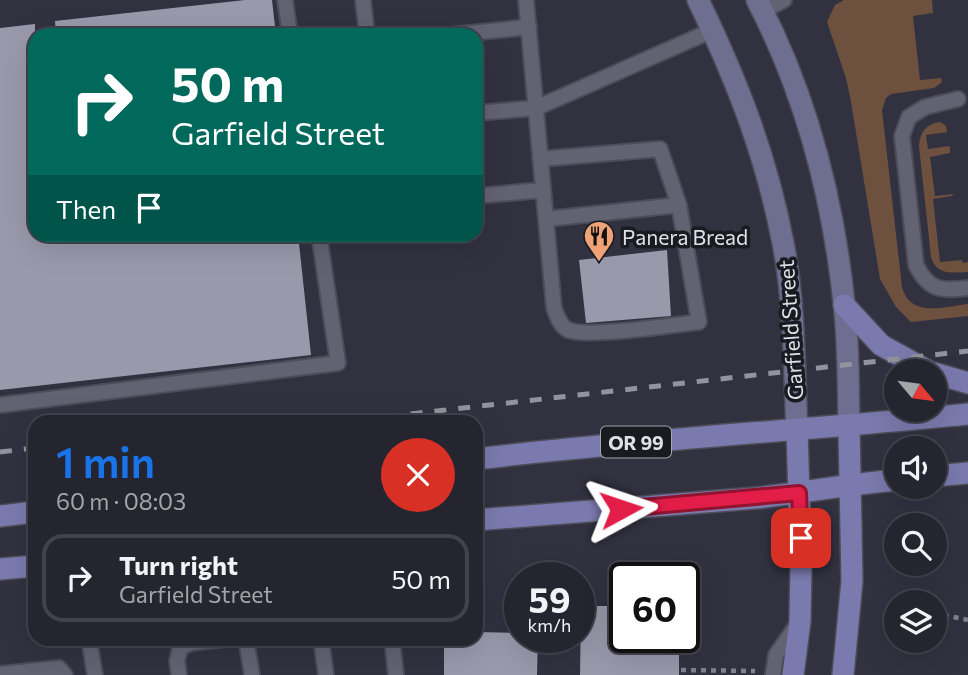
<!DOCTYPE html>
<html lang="en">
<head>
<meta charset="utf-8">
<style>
	body { margin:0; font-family:Commissioner,sans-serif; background:#31313c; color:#f1f3f6; height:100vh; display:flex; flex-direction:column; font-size:26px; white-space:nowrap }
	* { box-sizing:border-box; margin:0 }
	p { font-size:23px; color:#a3a5ab }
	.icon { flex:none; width:38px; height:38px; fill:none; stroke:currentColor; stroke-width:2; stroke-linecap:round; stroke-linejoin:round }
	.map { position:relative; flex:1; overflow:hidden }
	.drawer { position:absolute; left:28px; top:415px; width:455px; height:231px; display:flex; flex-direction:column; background:#252530; border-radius:21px; box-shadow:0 7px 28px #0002,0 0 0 2px #42424c }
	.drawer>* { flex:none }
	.guide { position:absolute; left:28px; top:28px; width:455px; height:214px; border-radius:21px; box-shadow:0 7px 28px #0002,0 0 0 2px #42424c; background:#00695c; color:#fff; overflow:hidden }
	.needle { width:46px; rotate:119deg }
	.buttons { position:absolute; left:884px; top:359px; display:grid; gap:14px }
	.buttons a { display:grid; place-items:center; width:63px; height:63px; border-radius:50%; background:#252530; box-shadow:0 7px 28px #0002,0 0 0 2px #42424c; font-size:35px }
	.speed { position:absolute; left:504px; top:562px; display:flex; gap:14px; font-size:35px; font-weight:700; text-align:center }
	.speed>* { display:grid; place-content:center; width:91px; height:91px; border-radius:50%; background:#252530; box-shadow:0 7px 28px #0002,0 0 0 2px #42424c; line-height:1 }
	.speed small { font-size:18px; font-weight:400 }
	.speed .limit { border:4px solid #111; border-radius:10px; background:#fff; color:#111 }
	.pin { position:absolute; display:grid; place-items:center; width:60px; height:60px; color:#fff; margin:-30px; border-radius:14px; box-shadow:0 4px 10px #0006 }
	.me { position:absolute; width:77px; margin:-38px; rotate:85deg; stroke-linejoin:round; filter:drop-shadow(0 0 5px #0008) }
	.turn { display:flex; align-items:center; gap:24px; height:147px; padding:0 28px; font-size:32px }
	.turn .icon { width:91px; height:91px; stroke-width:2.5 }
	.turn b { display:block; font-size:49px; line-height:60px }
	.then { display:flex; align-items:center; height:66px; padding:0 28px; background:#0003; gap:14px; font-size:26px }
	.round { display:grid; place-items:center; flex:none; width:74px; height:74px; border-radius:37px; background:#31313c }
	.overview { display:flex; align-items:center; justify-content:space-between; height:119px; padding:0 28px }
	h1 { font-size:42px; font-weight:600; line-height:52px; color:#1a73e8 }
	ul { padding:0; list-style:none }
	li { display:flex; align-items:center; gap:21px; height:88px; margin:0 14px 10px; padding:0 14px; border:4px solid #42424c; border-radius:21px }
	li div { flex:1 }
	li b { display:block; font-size:26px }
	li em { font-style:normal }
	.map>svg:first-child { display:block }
	.green { fill:#6e503f }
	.building { fill:#9999ac }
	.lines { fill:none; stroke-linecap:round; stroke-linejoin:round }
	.lane-casing { stroke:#4d4d5a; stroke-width:18 }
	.secondary-casing { stroke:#4d4d5a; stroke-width:24 }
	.primary-casing { stroke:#4d4d5a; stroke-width:24 }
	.path { stroke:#82828f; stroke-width:4.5; stroke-dasharray:5 5; stroke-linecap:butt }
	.lane { stroke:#626273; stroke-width:14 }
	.secondary { stroke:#6e6e91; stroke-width:21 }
	.primary { stroke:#7b7aae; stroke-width:21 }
	.rail { stroke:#93939f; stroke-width:5; stroke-dasharray:12 12; stroke-linecap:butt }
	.route-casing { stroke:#92132f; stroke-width:18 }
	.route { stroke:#e11d48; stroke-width:12 }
	.labels { text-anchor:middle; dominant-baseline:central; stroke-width:7; stroke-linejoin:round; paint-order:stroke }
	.shield { fill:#1a1a21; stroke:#a5a5ae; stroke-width:2 }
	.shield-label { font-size:19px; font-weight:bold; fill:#e0e0ea }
	.poi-label { font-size:21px; fill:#e0e0ea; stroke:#1a1a21; text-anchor:start }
	.street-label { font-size:21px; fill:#e0e0ea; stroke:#1a1a21 }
</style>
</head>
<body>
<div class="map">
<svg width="968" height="675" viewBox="0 0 968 675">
	<rect width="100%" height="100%" fill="#313140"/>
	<path class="green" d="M844 0H932L933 13 913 16 920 80 941 78 942 82 934 88 891 94 886 98 882 110 902 287C910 318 944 307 968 304V316L911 322 896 307 880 279 851 102 846 78 827 22 835 5Z
		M940 122 946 126 947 132 926 135 928 149 950 146V153L930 157 935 196 954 194 952 196 933 199 940 262 962 260 963 263 968 262V272C952 273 936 275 931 257L919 146C920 132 926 124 940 122Z"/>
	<path class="building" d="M245 0H272L276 35H56L55 21Z
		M35 24V234H298L311 355 0 390V28Z
		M667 250 671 316 586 323 579 260Z
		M581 606H625V637H679V675H580Z
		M476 632 520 633V637H538L537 675H444V639H476Z"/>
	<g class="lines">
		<g class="lane-casing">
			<path id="lane" d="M285 0 290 35
				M363 0 367 35
				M526 0 554 308C557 316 560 326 568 330 586 338 674 325 699 322L679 205 660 149 540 159
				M763 11 784 0
				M451 35 529 27
				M958 99 925 107 909 117 902 136 916 265C929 291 941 291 968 288
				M476 113 536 108 713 30
				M476 196 543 190
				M546 219 679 205
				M0 405 338 363 319 234
				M89 639 95 675
				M246 639 252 675
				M321 639 326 675
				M392 639 396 675
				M0 674 59 668 65 675
				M179 675 177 661 180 648 191 643 225 639
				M773 675 776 655 797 625"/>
		</g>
		<g class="secondary-casing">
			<path id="secondary" d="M698 0C738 83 767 157 784 248 795 307 794 369 797 430
				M757 0C806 94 833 198 844 303 849 344 848 386 849 427"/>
		</g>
		<g class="primary-casing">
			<path id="primary" d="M844 305 881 345 928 371
				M934 373 968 383
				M476 459C640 439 804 431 968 414
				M934 476 968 473
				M0 516 35 512
				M476 520 756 498C803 493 849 484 896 480
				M0 569 35 566
				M793 675 800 621 801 565 797 430
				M843 675 852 581 849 427"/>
		</g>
		<path class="path" d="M888 374V399
			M888 604 896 605
			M934 613 968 620
			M681 670 755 671"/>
		<use href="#lane" class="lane"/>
		<use href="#secondary" class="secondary"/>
		<use href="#primary" class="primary"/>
		<path class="rail" d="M339 422 968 351
			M0 452 35 448"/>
	</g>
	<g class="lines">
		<g class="route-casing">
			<path id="route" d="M621 509 799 493 801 538"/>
		</g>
		<use href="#route" class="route"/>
	</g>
	<defs>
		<g id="restaurant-pin" transform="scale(1.575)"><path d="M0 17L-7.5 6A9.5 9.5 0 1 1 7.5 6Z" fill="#efa377" stroke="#1a1a21"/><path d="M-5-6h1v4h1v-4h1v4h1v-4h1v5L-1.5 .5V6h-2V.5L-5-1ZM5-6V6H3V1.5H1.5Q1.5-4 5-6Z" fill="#111"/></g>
	</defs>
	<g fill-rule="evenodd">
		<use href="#restaurant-pin" x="599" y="236"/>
	</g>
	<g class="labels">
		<rect class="shield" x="601" y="426.5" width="70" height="31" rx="5"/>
		<g class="shield-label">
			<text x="636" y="442">OR 99</text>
		</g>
		<g class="poi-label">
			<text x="622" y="236">Panera Bread</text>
		</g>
		<g class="street-label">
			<text transform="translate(790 330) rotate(-94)">Garfield Street</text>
		</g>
	</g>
</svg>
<div class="buttons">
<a><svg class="needle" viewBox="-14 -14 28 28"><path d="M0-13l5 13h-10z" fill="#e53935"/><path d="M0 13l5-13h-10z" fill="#a3a5ab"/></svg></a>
<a><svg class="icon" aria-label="sound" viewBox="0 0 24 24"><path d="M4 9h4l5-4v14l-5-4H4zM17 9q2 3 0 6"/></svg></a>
<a><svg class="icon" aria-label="search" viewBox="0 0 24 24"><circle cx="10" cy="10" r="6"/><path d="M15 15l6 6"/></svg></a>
<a><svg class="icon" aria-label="layers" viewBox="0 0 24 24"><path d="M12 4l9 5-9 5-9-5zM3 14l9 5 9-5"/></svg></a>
</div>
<div class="speed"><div>59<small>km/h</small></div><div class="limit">60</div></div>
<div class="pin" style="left:801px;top:538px;background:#d93025"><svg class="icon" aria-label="arrive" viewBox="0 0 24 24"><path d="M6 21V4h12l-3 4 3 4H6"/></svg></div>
<svg class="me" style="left:621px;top:509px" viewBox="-20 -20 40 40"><path d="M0-17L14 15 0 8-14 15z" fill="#e11d48" stroke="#fff" stroke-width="4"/></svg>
<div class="guide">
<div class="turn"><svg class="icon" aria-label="right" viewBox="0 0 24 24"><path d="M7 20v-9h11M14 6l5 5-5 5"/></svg><div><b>50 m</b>Garfield Street</div></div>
<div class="then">Then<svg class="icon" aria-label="arrive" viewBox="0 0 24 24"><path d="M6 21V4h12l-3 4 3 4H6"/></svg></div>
</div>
<section class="drawer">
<div class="overview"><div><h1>1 min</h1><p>60 m · 08:03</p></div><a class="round" style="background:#d93025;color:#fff"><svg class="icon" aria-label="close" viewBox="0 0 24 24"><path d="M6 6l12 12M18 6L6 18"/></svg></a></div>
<ul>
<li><svg class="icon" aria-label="right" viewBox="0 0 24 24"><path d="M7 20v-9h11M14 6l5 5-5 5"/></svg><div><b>Turn right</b><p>Garfield Street</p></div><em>50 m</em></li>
</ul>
</section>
</div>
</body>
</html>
